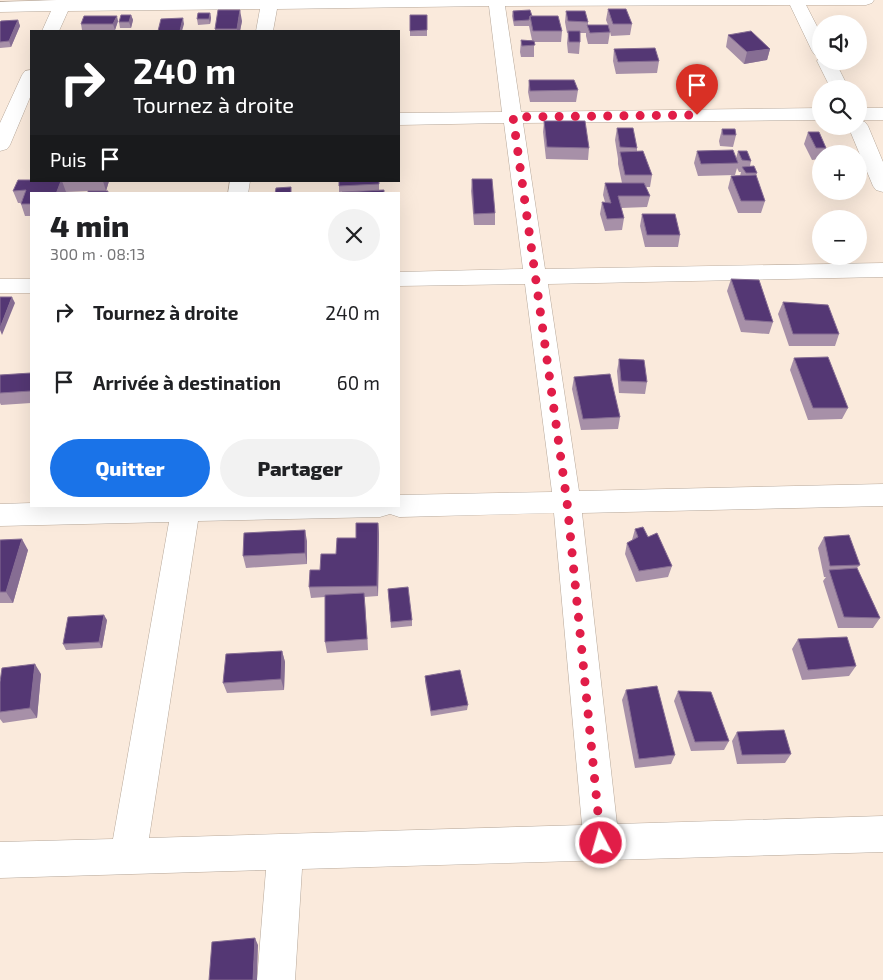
<!DOCTYPE html>
<html lang="fr">
<head>
<meta charset="utf-8">
<style>
	body { margin:0; font-family:"Exo 2",sans-serif; background:#f2f2f2; color:#202124; height:100vh; display:flex; flex-direction:column; font-size:19px; white-space:nowrap }
	* { box-sizing:border-box; margin:0 }
	p { font-size:16px; color:#757577 }
	.icon { flex:none; width:28px; height:28px; fill:none; stroke:currentColor; stroke-width:2; stroke-linecap:round; stroke-linejoin:round }
	.map { position:relative; flex:1; overflow:hidden }
	.sheet { position:absolute; left:30px; top:192px; width:370px; height:315px; display:flex; flex-direction:column; background:#fff; border-radius:0px; box-shadow:0 5px 20px #0002 }
	.sheet>* { flex:none }
	.top-card { position:absolute; left:30px; top:30px; width:370px; height:152px; border-radius:0px; box-shadow:0 5px 20px #0002; background:#202124; color:#fff; overflow:hidden }
	.tools { position:absolute; left:812px; top:15px; display:grid; gap:10px }
	.tools a { display:grid; place-items:center; width:55px; height:55px; border-radius:50%; background:#fff; box-shadow:0 5px 20px #0002; font-size:25px }
	.pin { position:absolute; display:grid; place-items:center; width:42px; height:42px; color:#fff; margin:-51px -21px; border-radius:50% 50% 50% 0; rotate:-45deg; box-shadow:0 0 5px #0007 }
	.pin .icon { rotate:45deg }
	.me { position:absolute; width:55px; margin:-28px; rotate:354deg; stroke-linejoin:round; filter:drop-shadow(0 0 4px #0008) }
	.turn { display:flex; align-items:center; gap:18px; height:105px; padding:0 20px; font-size:22px }
	.turn .icon { width:65px; height:65px; stroke-width:2.5 }
	.turn b { display:block; font-size:35px; line-height:42px }
	.then { display:flex; align-items:center; height:48px; padding:0 20px; background:#0003; gap:10px; font-size:19px }
	.round { display:grid; place-items:center; flex:none; width:52px; height:52px; border-radius:26px; background:#f2f2f2 }
	.head { display:flex; align-items:center; justify-content:space-between; height:85px; padding:0 20px }
	h1 { font-size:30px; font-weight:800; line-height:38px }
	.button { display:flex; gap:10px; margin-top:auto; padding:10px 20px }
	.button a { flex:1; height:58px; border-radius:30px; background:#1a73e8; color:#fff; font-size:20px; font-weight:800; line-height:58px; text-align:center }
	.button a+a { background:#f2f2f2; color:#202124 }
	ul { padding:0; list-style:none }
	li { display:flex; align-items:center; gap:15px; height:70px; padding:0 20px }
	li div { flex:1 }
	li b { display:block; font-size:19px }
	li em { font-style:normal }
	.map>svg:first-child { display:block }
	.lines { fill:none; stroke-linecap:round; stroke-linejoin:round }
	.minor-casing { stroke:#b7a89a; stroke-width:1 }
	.minor { fill:#fff; fill-rule:evenodd }
	.wall { fill:#a790a8 }
	.shaded-wall { fill:#866d93 }
	.building { fill:#543774; stroke:#866d93 }
	.route { stroke:#e11d48; stroke-width:9; stroke-dasharray:0 16.2 }
</style>
</head>
<body>
<div class="map">
<svg width="883" height="980" viewBox="0 0 883 980">
	<rect width="100%" height="100%" fill="#faeadc"/>
	<g class="lines">
		<g class="minor-casing">
			<path id="minor" d="M57 0H874L872 3 866 5H806L821 34V56L815 55 812 51 790 5 505 6 521 112 821 108V120L523 123 545 269 883 263V277L548 284 579 491 883 484V506L582 513 617 824 883 816V852L302 869 295 980H257L266 870 0 878V842L113 839 169 522 0 526V504L31 503V506H399V495L552 492 525 284 399 286V272L523 269 504 123 399 125V113L502 112 489 6 277 9 273 31H256L260 9 68 11 59 31H42L51 11 0 12V2ZM554 513 582 825 149 838 198 521 380 517 390 514 399 517Z
				M821 57V61H835L849 89H831L817 61Z
				M31 70V95L10 145 7 149 0 151V123L22 75 25 71Z
				M859 108H883V120H859Z
				M859 120 865 122 868 126 883 162V192L876 190 873 186 848 126H859Z
				M230 181H250L248 194H228Z
				M0 279H31V293H0Z"/>
		</g>
		<use href="#minor" class="minor"/>
	</g>
	<path class="wall" d="M608 9 632 24 630 35 611 36 609 28 610 32 608 44H588L586 36V33H580V42L579 54 568 53 567 43 568 33H567L565 22 566 11 588 22V25H608L606 20Z
		M513 11 532 16 562 31 561 42H534V57H521L520 52 521 40H532L529 26H514L512 16Z
		M210 13 211 18 210 24 198 25 197 19Z
		M131 15 133 20 131 28H120L119 22Z
		M410 15H427V36H410Z
		M18 20 20 26 11 47 0 48V22Z
		M118 21 115 30H82L81 24Z
		M242 21 240 31H215V29Z
		M728 35 770 49 767 60 744 64 726 47Z
		M614 49 659 61 657 73 616 74 613 61Z
		M529 80 578 90 576 102H530L528 92Z
		M544 121 589 148 588 160 546 159 543 132Z
		M617 128 637 148V152L652 175 650 187H646L650 196 647 207 621 208 624 218 622 230 605 231 600 214 602 202H605L603 195 605 183H622L618 164V159L615 140Z
		M722 129 736 135 733 147 720 146 719 141Z
		M808 132 826 148 824 154H821V159L812 160 804 144Z
		M697 151 736 158 738 151 751 161 750 166 757 173 756 176 765 201 761 213H738L728 188 731 176H740L741 172H739L737 168 735 175 698 176 694 163Z
		M472 179 495 213V225H474L471 191Z
		M31 181H109L106 191H108L109 194H88V191L66 192 65 194H31V216H25L21 204V203H18L13 191Z
		M339 181H379V190L339 192Z
		M642 214 680 235 678 247H645L640 226Z
		M731 279 773 322 769 334 741 332 727 291Z
		M783 302 839 334 835 346H789L778 314Z
		M794 358 848 408 842 419 808 420 790 370Z
		M619 359 647 382 645 394 619 393 617 371Z
		M31 373V403L1 405 0 403V375Z
		M574 377 620 417 618 429 581 430 572 389Z
		M378 523 379 534 378 596 364 597 368 650 327 653 325 642V597L311 598 309 587 320 570 336 554 356 538Z
		M635 529 672 566 668 577 636 582 625 554 627 543 632 540Z
		M824 537 860 565 857 568 880 618 873 628H838L823 581 826 577H824L818 548Z
		M0 540 28 550 13 603H0Z
		M307 541V564L246 568 243 556Z
		M388 589 412 620V626L391 628Z
		M107 620 102 648 66 650 63 644Z
		M798 639 856 666 849 676 802 680 792 649Z
		M282 651 285 662 284 690 227 693 223 683Z
		M41 674 37 718 3 723 0 719V682Z
		M425 676 468 705 467 710 431 716 425 681Z
		M626 690 675 755 671 764 635 768 622 700Z
		M678 691 729 741 724 750 691 751 674 701Z
		M737 732 791 754 785 763 737 764 732 741Z"/>
	<path class="shaded-wall" d="M240 10 242 21 240 31H237V29Z
		M210 13 211 18 210 24 209 19Z
		M131 15 133 20 131 28 129 22Z
		M117 16 118 21 115 30 113 24Z
		M183 18 184 24 182 31H180Z
		M18 20 20 26 11 47 9 41Z
		M770 49 767 60 744 64 747 52Z
		M61 181H62L66 192 65 194H56Z
		M103 181H109L106 191Z
		M12 297 15 303 2 335 0 330V328Z
		M378 523 379 534 378 596 377 586Z
		M305 530 307 541V564L305 553Z
		M22 539 28 550 13 603 6 592Z
		M364 593 365 603 368 650 367 639Z
		M104 615 107 620 102 648 99 642Z
		M282 651 285 662 284 690 281 679Z
		M35 664 41 674 37 718 30 708Z
		M255 938 258 945 257 980H253Z"/>
	<path class="building" d="M608 9H626L632 24H613Z
		M218 10H240L237 29H215Z
		M530 10 532 16H530L529 20 514 21 513 11Z
		M566 11H585L588 22 568 21Z
		M198 13H210L209 19H197Z
		M121 15H131L129 22H119Z
		M410 15H427V30L410 31Z
		M84 16H117L113 24H81Z
		M530 16H558L562 31H533Z
		M183 18 180 31H158L161 19Z
		M18 20 9 41 0 42V22L1 21Z
		M587 25H608L610 32 590 33Z
		M568 31H580V42H569Z
		M751 31 770 49 747 52 728 35Z
		M521 40 534 41 535 45 522 46Z
		M655 48 659 61 618 62 614 49Z
		M529 80H574L578 90 530 91Z
		M544 121H585L589 148 547 147Z
		M617 128H633L637 148 620 147Z
		M722 129H735L736 135H723Z
		M808 132H819L826 148H816Z
		M733 150 738 163 701 164 697 151Z
		M643 151 652 175H625L620 152Z
		M738 151H747L751 161 742 160Z
		M754 166 757 173H746L742 167Z
		M756 175 765 201H741L731 176Z
		M472 179H492L495 213 474 214Z
		M18 180H31V181H61L56 194H31V204H21L26 190 13 191Z
		M339 181H379V184L339 186Z
		M605 183H644L650 196H618L624 218 607 219 602 202 611 203Z
		M291 187V194H275L276 188Z
		M384 190V194H342V192Z
		M88 191H108L107 194H88Z
		M642 214H675L680 235H647Z
		M731 279 759 280 773 322 745 320Z
		M0 297H12L0 328Z
		M783 302 828 305 839 334H793Z
		M828 357 848 408H813L794 358Z
		M619 359 644 360 647 382 621 381Z
		M31 373V391L0 393V375Z
		M610 374 620 417 583 419 574 377Z
		M356 523H378L377 586 309 587 310 570H320L321 554H336L337 538H356Z
		M643 527 648 537 657 533 672 566 639 571 627 543 638 537 635 529Z
		M305 530V553L243 556 244 533Z
		M849 535 860 565 830 566 824 537Z
		M22 539 6 592H0V540Z
		M857 568 880 618 844 617 829 570Z
		M408 587 412 620 391 622 388 589Z
		M364 593 367 639 325 642V595Z
		M104 615 99 642 63 644 68 617Z
		M847 637 856 666 808 670 798 639Z
		M282 651 281 679 223 683 226 654Z
		M35 664 30 708 0 712V682L2 668Z
		M460 670 468 705 431 711 425 676Z
		M657 686 675 755 639 759 626 690Z
		M678 691 711 692 729 741 695 742Z
		M784 730 791 754 742 755 737 732Z
		M255 938 253 980H209L212 942Z"/>
	<g class="lines">
		<path class="route" d="M601 843 567 502 513 117 697 115"/>
	</g>
</svg>
<div class="tools">
<a><svg class="icon" aria-label="sound" viewBox="0 0 24 24"><path d="M4 9h4l5-4v14l-5-4H4zM17 9q2 3 0 6"/></svg></a>
<a><svg class="icon" aria-label="search" viewBox="0 0 24 24"><circle cx="10" cy="10" r="6"/><path d="M15 15l6 6"/></svg></a>
<a>+</a>
<a>−</a>
</div>
<div class="pin" style="left:697px;top:115px;background:#d93025"><svg class="icon" aria-label="arrive" viewBox="0 0 24 24"><path d="M6 21V4h12l-3 4 3 4H6"/></svg></div>
<svg class="me" style="left:601px;top:843px" viewBox="-20 -20 40 40"><circle r="17" fill="#e11d48" stroke="#fff" stroke-width="3"/><path d="M0-11L8 9 0 5-8 9z" fill="#fff"/></svg>
<div class="top-card">
<div class="turn"><svg class="icon" aria-label="right" viewBox="0 0 24 24"><path d="M7 20v-9h11M14 6l5 5-5 5"/></svg><div><b>240 m</b>Tournez à droite</div></div>
<div class="then">Puis<svg class="icon" aria-label="arrive" viewBox="0 0 24 24"><path d="M6 21V4h12l-3 4 3 4H6"/></svg></div>
</div>
<section class="sheet">
<div class="head"><div><h1>4 min</h1><p>300 m · 08:13</p></div><a class="round"><svg class="icon" aria-label="close" viewBox="0 0 24 24"><path d="M6 6l12 12M18 6L6 18"/></svg></a></div>
<ul>
<li><svg class="icon" aria-label="right" viewBox="0 0 24 24"><path d="M7 20v-9h11M14 6l5 5-5 5"/></svg><div><b>Tournez à droite</b></div><em>240 m</em></li>
<li><svg class="icon" aria-label="arrive" viewBox="0 0 24 24"><path d="M6 21V4h12l-3 4 3 4H6"/></svg><div><b>Arrivée à destination</b></div><em>60 m</em></li>
</ul>
<div class="button"><a>Quitter</a><a>Partager</a></div>
</section>
</div>
</body>
</html>
